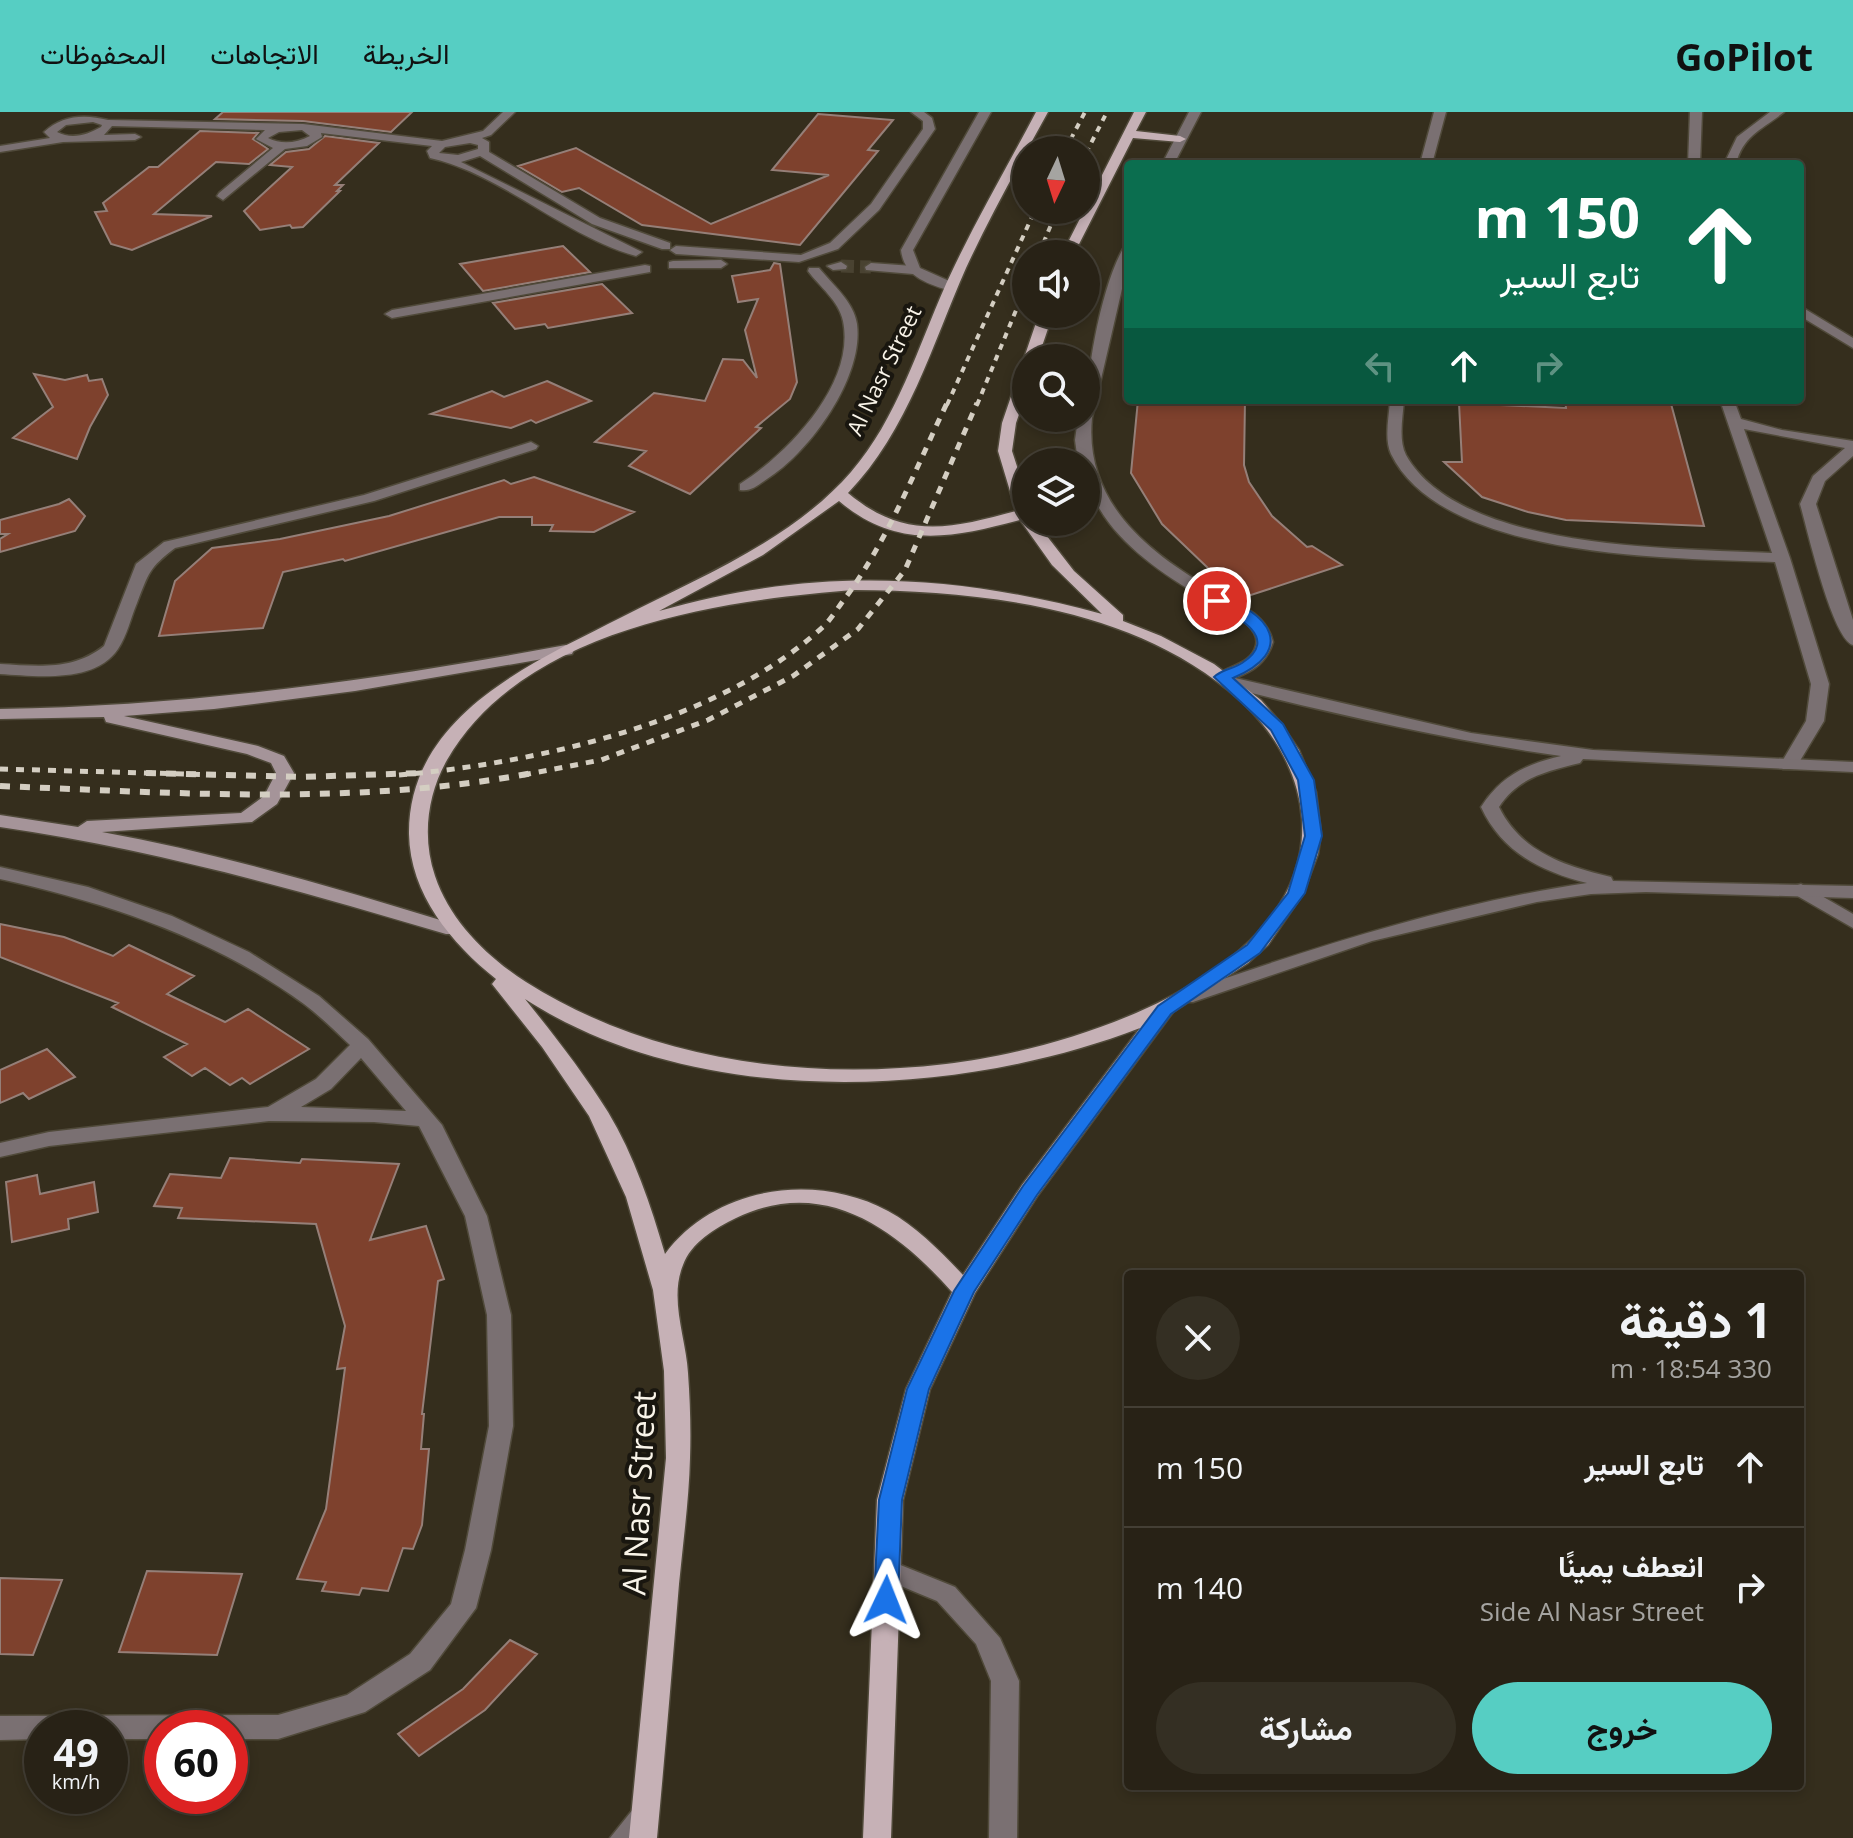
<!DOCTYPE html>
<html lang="ar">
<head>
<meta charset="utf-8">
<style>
	body { margin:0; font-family:"Open Sans",Vazirmatn,sans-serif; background:#342f23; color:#f1f3f6; direction:rtl; height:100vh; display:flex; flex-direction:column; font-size:30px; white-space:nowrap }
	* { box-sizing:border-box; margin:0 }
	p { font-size:26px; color:#a5a4a1 }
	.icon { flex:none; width:44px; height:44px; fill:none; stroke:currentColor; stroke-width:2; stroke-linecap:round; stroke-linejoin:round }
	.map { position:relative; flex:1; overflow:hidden; direction:ltr }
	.sheet { position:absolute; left:1124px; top:1158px; width:680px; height:520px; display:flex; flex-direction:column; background:#282216; border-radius:8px; box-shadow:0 4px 12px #0003,0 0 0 2px #443f35; direction:rtl }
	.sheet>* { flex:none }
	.banner { position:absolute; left:1124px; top:48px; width:680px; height:244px; border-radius:8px; box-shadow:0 4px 12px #0003,0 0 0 2px #443f35; direction:rtl; background:#0b6e4f; color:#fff; overflow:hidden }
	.needle { width:52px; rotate:184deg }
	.fabs { position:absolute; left:1012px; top:24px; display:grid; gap:16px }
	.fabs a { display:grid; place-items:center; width:88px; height:88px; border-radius:50%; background:#282216; box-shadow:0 4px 12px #0003,0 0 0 2px #443f35; font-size:40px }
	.speed { position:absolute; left:24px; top:1598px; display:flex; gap:16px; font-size:40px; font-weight:700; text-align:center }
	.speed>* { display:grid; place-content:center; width:104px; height:104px; border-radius:50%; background:#282216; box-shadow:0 4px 12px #0003,0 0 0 2px #443f35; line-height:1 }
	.speed small { font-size:20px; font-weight:400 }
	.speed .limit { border:12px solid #d22; background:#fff; color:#111 }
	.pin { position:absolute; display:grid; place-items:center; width:68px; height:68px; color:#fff; margin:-34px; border:4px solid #fff; border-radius:50%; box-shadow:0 2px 8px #0007 }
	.me { position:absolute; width:88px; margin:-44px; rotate:2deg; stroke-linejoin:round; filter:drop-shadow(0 0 6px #0008) }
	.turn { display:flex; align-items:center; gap:28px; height:168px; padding:0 32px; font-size:36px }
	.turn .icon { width:104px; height:104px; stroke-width:2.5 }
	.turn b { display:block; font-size:56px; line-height:68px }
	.lanes { display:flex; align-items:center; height:76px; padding:0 32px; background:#0003; justify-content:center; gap:40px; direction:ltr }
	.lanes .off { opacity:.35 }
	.round { display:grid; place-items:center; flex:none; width:84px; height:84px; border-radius:42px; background:#342f23 }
	.overview { display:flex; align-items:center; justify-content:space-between; height:136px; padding:0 32px }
	h1 { font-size:48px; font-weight:700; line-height:60px }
	.primary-button { display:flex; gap:16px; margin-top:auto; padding:16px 32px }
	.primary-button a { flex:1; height:92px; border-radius:48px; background:#56cec3; color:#111; font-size:32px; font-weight:700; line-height:92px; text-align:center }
	.primary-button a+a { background:#342f23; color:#f1f3f6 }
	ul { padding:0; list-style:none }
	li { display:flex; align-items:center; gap:24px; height:120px; padding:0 32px; border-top:2px solid #443f35 }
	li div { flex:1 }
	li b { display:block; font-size:30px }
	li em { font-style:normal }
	header { display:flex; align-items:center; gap:48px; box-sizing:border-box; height:112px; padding:0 40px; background:#56cec3; color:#111 }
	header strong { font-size:38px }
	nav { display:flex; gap:44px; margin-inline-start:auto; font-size:28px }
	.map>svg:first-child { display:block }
	.building { fill:#7e412d; stroke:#957f78; stroke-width:2 }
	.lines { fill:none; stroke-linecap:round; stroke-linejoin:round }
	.minor-tunnel { stroke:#494231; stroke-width:13; stroke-dasharray:13 6; stroke-linecap:butt }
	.minor-casing { stroke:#504a3a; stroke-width:3 }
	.tertiary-casing { stroke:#504a3a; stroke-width:3 }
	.secondary-casing { stroke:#504a3a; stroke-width:3 }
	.primary-casing { stroke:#504a3a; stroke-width:3 }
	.minor { fill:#7a7072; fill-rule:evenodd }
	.tertiary { fill:#7a7072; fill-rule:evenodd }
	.secondary { fill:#a59499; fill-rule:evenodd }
	.primary { fill:#c6b1b6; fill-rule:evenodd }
	.rail-far2 { stroke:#d4cec2; stroke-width:4; stroke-dasharray:6 6; stroke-linecap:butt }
	.rail-far1 { stroke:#d4cec2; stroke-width:5; stroke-dasharray:8 8; stroke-linecap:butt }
	.rail { stroke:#d4cec2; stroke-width:6; stroke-dasharray:10 10; stroke-linecap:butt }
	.route { fill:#1a73e8; stroke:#114b97; stroke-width:2 }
	.labels { text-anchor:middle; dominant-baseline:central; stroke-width:8; stroke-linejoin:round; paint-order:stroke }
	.far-street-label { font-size:22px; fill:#f9f4e9; stroke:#19160f }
	.near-street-label { font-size:32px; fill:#f9f4e9; stroke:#19160f }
</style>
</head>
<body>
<header>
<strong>GoPilot</strong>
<nav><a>الخريطة</a><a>الاتجاهات</a><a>المحفوظات</a></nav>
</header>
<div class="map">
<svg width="1853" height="1726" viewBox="0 0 1853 1726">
	<rect width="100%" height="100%" fill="#352e1d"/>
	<path class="building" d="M223 0H412L391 20 303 9 215 7Z
		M818 2 893 8 868 38 878 39 800 133 642 113 579 76 562 80 518 54 576 36 711 112 829 63 772 58Z
		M200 19 258 21 253 27 268 37 249 52 216 50 154 102 212 104 132 138 111 132 95 100 107 99 103 91 149 55H158Z
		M325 24 379 31 335 73H343L337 79H340L303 115 292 116 290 113 260 118 244 99 292 55 270 53 286 40 309 37Z
		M563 134 590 160 483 179 460 152Z
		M774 151 780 152 797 270 790 287 756 315 761 316 690 382 629 354 646 339 595 330 654 281 705 289 723 247 743 248 757 266 745 218 758 187 738 190 732 164 770 158Z
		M602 172 632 201 548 216 545 212 515 217 493 191Z
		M34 262 65 268 87 263 89 269 102 267 108 283 90 315 77 347 13 326 53 295Z
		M547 269 591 289 536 311 531 308 511 316 431 302 492 279 504 285Z
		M1138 288H1245L1244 353 1249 370 1272 404 1307 435 1312 434 1342 453 1248 484 1210 458 1162 412 1131 361Z
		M1565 288H1670L1704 414 1566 408 1528 400 1482 385 1444 350H1462L1459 291 1566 296Z
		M534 365 634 400 594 420 550 419 553 413H532V405H499L345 449 343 447 283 460 263 516 159 524 175 469 212 436 280 427 389 404 504 368 511 372Z
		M69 387 85 404 75 419 0 440V427L8 422H0V408L59 392Z
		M0 812 64 825 113 844 129 833 194 864 167 882 225 910 248 897 309 937 250 972 242 966 230 973 205 956 192 964 164 945 187 932 112 895 118 891 0 845Z
		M47 937 75 965 29 987 23 981 0 991V958Z
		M230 1046 300 1051 302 1047 399 1052 370 1128 426 1114 444 1167 438 1169 422 1302H424L421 1337H429L422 1413 413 1437 403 1436 388 1479 362 1476 359 1483 322 1479 326 1470 297 1467 326 1397 345 1256 337 1257 345 1214 316 1112 178 1106 182 1096 154 1094 170 1062 221 1066Z
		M37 1063 40 1082 94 1070 98 1100 68 1107 69 1117 12 1130 6 1070Z
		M147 1459 242 1462 217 1543 119 1540Z
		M0 1466 62 1468 33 1543 0 1542Z
		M510 1528 537 1542 485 1598 419 1644 398 1622 463 1577Z"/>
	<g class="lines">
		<path class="minor-tunnel" d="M841 154 871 155"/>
		<g class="minor-casing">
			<path id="minor" d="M503 0H515L491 23 482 26 489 30V40L600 106 670 131V137H662L592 112 480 44 461 50 642 140 636 144C564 124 500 61 430 46L427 39 432 34 321 21 322 25 307 34 285 37 223 88 217 84 219 81 273 36 256 27 265 18 112 14 104 23 135 22 141 25 135 28 63 30 0 40V34L50 26 44 20C62 3 85 2 108 8L303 12 442 29 483 19ZM93 10 102 13 101 15C87 23 72 28 57 20L66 13ZM302 18 310 24C296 31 282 33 268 26L279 20ZM470 31 478 33V37L458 43 439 41 445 35Z
				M911 0H924L932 6 935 17 879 98 838 137 799 150 676 142 670 138 676 134 801 143 830 131 871 92 923 17V9Z
				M1434 0H1446L1432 52H1420Z
				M1690 0H1702L1700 52H1688Z
				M1770 0H1784C1763 17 1743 23 1736 52H1724L1737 25Z
				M673 149 721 148 727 152 721 156H669V150Z
				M841 150 847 154 846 157 833 158 827 154Z
				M871 151 913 154 919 158 913 162 866 158 865 155Z
				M645 153 650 154V160L392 206 385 202 392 198Z
				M809 156H819C832 172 854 190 857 212 864 265 810 340 767 367 758 373 751 380 740 378V372C787 342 856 272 843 209 839 189 819 174 808 159Z
				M1800 194 1853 226V236L1800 204Z
				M1390 288H1404C1403 304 1398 327 1406 343 1460 439 1675 436 1772 441L1720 288H1734L1741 307 1782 318 1853 329V344L1825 369 1816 392 1853 508V533C1832 527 1807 416 1800 392L1813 364 1845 336 1744 317 1790 446 1829 572 1824 609 1795 657H1783L1780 653 1806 609 1811 572 1775 450C1674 446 1443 448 1391 342 1384 327 1389 305 1390 288Z
				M531 330 538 334 536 337 374 389 175 436C149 456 149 460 137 491 131 505 127 524 118 537 95 572 35 564 0 562V552C37 554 73 559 104 534L136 452 164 430 364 383Z
				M0 755 88 775 172 804 249 840 319 884 368 927 442 1013 487 1104 511 1203 513 1314 491 1438 476 1496 430 1558 365 1600 278 1627H230V1616H162V1627H110V1616H42V1627L0 1628V1604L278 1603 347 1583 410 1542 451 1492 465 1438 489 1314 487 1203 465 1104 419 1014 374 1010 269 1009 49 1034 0 1045V1031L49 1020 268 995 316 967 350 933C335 919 320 904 304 892 214 826 108 791 0 767ZM361 946 406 999 301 995 331 977Z
				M1801 772 1853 802V816L1794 782 1791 778 1794 774Z
				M888 1448 955 1475 1000 1526 1019 1569 1017 1726H989L991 1569 976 1532 937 1489 879 1465 875 1458 879 1451Z
				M644 1693 654 1696 658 1705 643 1726H610L634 1696Z"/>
		</g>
		<g class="tertiary-casing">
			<path id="tertiary" d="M979 0H991L913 138 920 156 956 172V178L951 179C928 172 904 165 901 138Z
				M1189 0H1201L1174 52H1162Z
				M1128 134V151L1092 306C1084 387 1144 438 1210 476 1234 490 1266 500 1273 530 1267 550 1254 559 1235 566L1471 621 1593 638 1853 650V660L1583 647 1580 651C1548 659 1518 665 1499 695 1521 740 1565 754 1611 765L1613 769 1853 774V786L1646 780 1591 782 1537 790 1372 829 1193 890H1179L1176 886 1179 882C1313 836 1447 792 1587 771 1540 759 1502 740 1481 695 1501 664 1526 652 1561 644 1447 628 1335 602 1223 574L1214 565C1226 553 1251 554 1256 533 1258 525 1253 518 1247 512 1236 500 1214 492 1200 484 1152 456 1086 410 1086 350H1078L1075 328 1078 306H1086C1086 261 1101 174 1124 135Z"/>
		</g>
		<g class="secondary-casing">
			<path id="secondary" d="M566 533 574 538 572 542 355 579 214 597 124 604 258 634 284 644 294 661 277 692 252 710 102 720C223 742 342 778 460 814L463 818 460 822H446C299 778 152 737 0 715V703L78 715 87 709 241 701 264 684 276 661 271 651 247 642 106 610 104 605 0 607V597C191 594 378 568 566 533Z"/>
		</g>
		<g class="primary-casing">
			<path id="primary" d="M1036 0H1048C1020 51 991 102 966 156 932 233 908 319 848 381 904 428 950 417 1016 399L998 339 1002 311 1019 261 1026 257V282L1016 311 1012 339 1026 382V410H1036L1074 459 1123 503V509L1161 524 1214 552 1261 588 1280 610 1299 638 1316 680 1321 721 1318 742 1303 782 1268 833 1248 851 1173 900 1038 1083 975 1181 930 1277 903 1388 891 1726H863L877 1388 906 1277 952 1180C895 1116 824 1064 736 1106 715 1116 691 1131 683 1153 669 1187 686 1226 688 1261 690 1289 691 1318 690 1346 689 1388 683 1430 679 1472 672 1557 665 1641 657 1726H629L666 1346 664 1259 653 1178 626 1085 589 1004 542 935 492 872 496 867C451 831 410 782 409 722 408 603 534 550 622 505 700 465 792 428 851 360 897 307 918 235 946 172 973 113 1006 57 1036 0ZM839 389C897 438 952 426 1020 408L1052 453 1102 502C951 461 811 455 659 499L763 443ZM855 478C982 479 1126 495 1228 578 1268 610 1298 655 1302 707 1311 864 1068 938 946 952 803 969 649 948 526 870 487 845 450 809 435 764 422 726 427 683 447 648 522 517 719 488 855 478ZM525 887C696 998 956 987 1140 916L1022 1073 963 1163C941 1140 916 1114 888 1099 816 1060 715 1074 665 1142 651 1094 634 1043 608 1000 583 960 554 923 525 887Z
				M1134 0H1146L1136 19 1180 24 1186 27 1180 30 1133 26 1074 142H1062Z
				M1039 202H1053L1038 246H1026V249L1024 246Z"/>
		</g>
		<use href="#minor" class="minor"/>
		<use href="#tertiary" class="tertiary"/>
		<use href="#secondary" class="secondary"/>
		<use href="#primary" class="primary"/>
		<path class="rail-far2" d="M1065 38 1085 0
			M1086 41 1107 0
			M1039 142 1057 98
			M947 293 1035 98
			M977 293 1026 174"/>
		<path class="rail-far1" d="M0 657 222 663
			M399 663C537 651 719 611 824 514 832 506 839 494 846 485 889 426 916 356 947 291
			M523 663 601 648 708 608 793 564 858 517 905 458 977 291"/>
		<path class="rail" d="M146 661 302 665 422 661
			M0 674C178 681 357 694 533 661"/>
	</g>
	<path class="route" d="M1217 484C1271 500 1297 539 1233 566L1283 612 1314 668 1322 724 1305 781 1260 841 1171 902 1037 1083 974 1180 929 1277 902 1388 898 1488 895 1495 886 1498 878 1495 874 1488 879 1388 907 1277 954 1179 1023 1074 1158 894 1247 833 1288 781 1305 724 1298 668 1271 618 1214 565C1222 557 1233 557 1242 551 1282 525 1234 503 1212 492V485Z"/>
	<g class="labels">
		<g class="far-street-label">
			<text transform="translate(883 258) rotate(-64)">Al Nasr Street</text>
		</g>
		<g class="near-street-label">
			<text transform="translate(638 1381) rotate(-87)">Al Nasr Street</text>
		</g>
	</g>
</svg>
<div class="fabs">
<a><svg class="needle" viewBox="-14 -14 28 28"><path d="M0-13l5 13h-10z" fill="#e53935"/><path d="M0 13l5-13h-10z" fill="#a5a4a1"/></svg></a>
<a><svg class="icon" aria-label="sound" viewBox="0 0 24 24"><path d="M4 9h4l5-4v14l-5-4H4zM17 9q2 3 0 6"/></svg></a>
<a><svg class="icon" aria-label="search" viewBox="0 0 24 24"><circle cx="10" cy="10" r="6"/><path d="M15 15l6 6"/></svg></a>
<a><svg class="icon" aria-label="layers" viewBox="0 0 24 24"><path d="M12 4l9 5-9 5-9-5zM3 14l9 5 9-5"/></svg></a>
</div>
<div class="speed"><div>49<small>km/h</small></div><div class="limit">60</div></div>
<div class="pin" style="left:1217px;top:489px;background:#d93025"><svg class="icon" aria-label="arrive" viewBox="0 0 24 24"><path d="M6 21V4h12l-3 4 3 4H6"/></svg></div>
<svg class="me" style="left:886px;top:1488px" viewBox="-20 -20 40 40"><path d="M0-17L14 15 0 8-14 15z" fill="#1a73e8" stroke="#fff" stroke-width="4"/></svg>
<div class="banner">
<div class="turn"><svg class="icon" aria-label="ahead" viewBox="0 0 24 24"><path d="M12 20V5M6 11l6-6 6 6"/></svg><div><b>150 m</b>تابع السير</div></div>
<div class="lanes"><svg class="icon off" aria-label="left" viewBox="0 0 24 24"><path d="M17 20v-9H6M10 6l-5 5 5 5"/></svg><svg class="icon" aria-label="ahead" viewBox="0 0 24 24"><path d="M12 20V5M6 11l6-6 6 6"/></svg><svg class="icon off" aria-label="right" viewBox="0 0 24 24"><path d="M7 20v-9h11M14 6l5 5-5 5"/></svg></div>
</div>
<section class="sheet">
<div class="overview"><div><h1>1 دقيقة</h1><p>330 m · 18:54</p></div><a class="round"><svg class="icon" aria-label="close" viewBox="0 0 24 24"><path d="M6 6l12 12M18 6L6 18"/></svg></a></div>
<ul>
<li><svg class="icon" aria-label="ahead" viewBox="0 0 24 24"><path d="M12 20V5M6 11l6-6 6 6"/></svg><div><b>تابع السير</b></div><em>150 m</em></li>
<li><svg class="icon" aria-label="right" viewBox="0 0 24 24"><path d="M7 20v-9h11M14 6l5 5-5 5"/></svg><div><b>انعطف يمينًا</b><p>Side Al Nasr Street</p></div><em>140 m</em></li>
</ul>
<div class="primary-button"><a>خروج</a><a>مشاركة</a></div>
</section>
</div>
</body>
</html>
